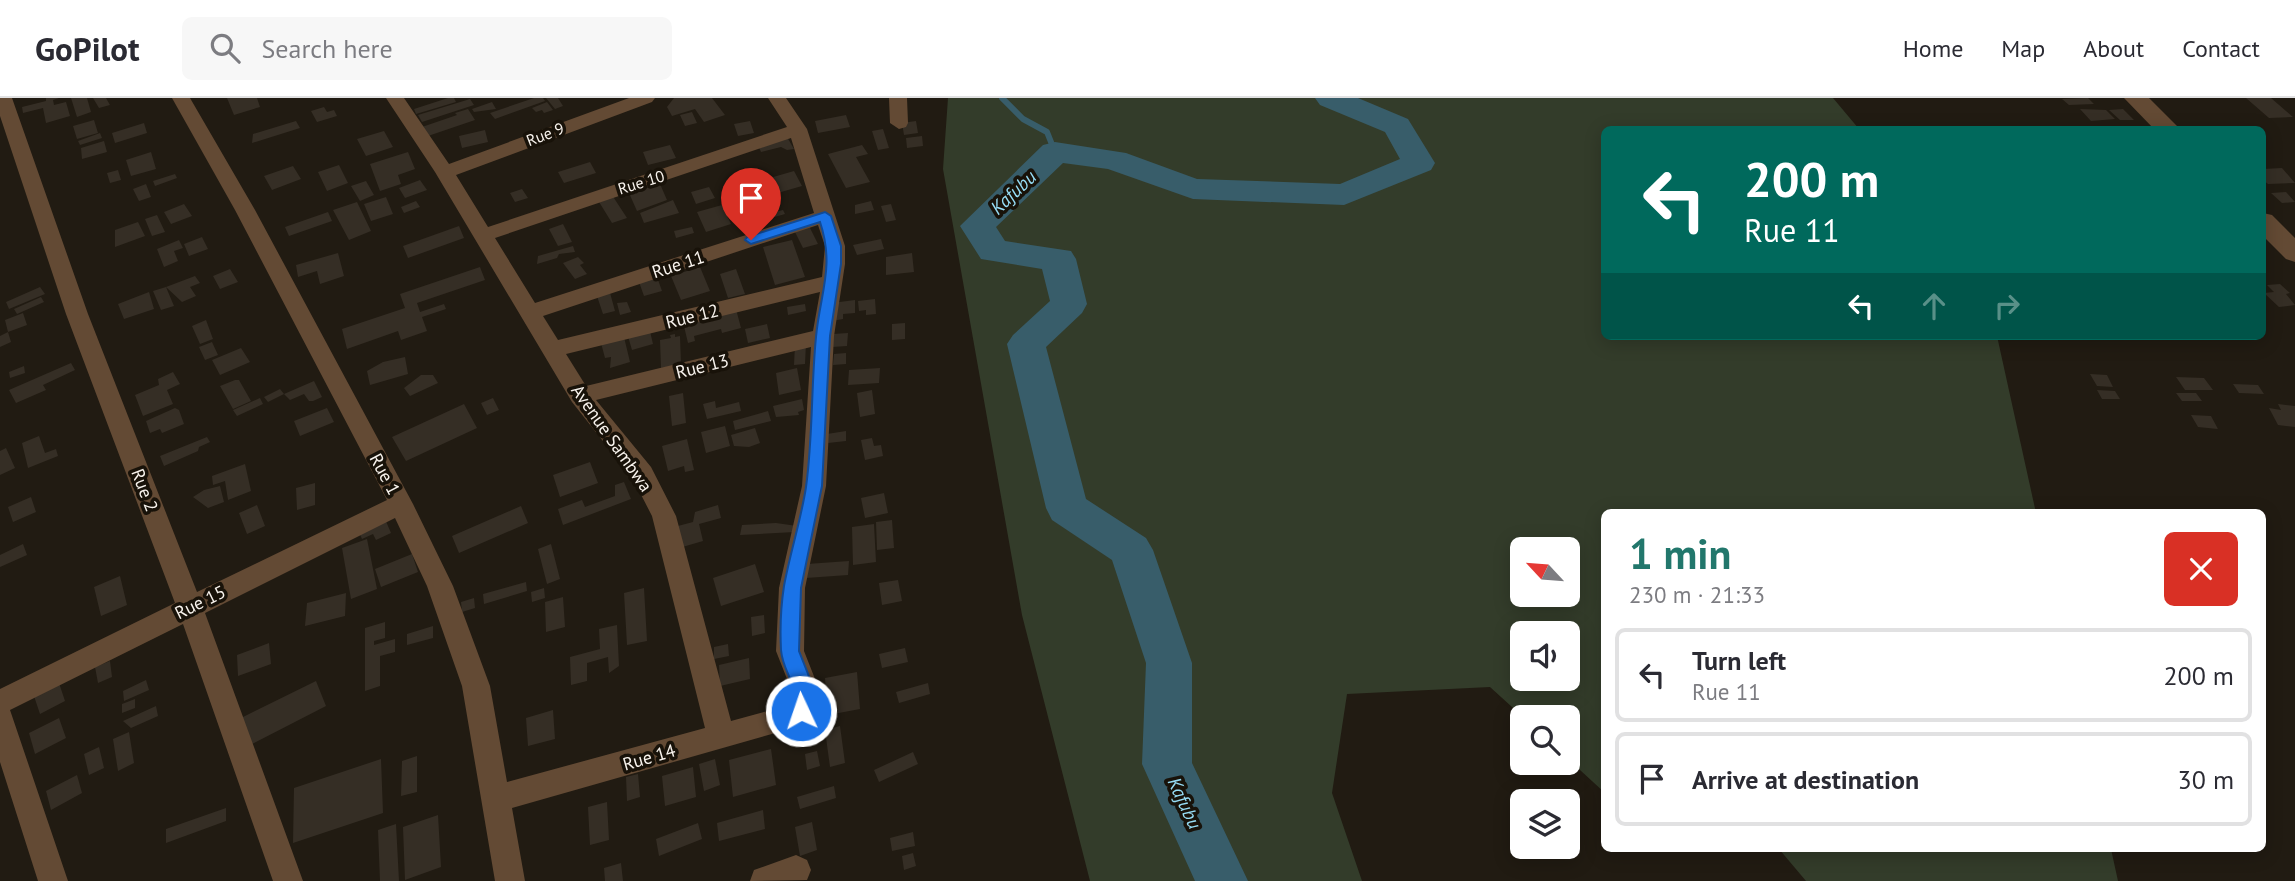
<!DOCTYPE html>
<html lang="en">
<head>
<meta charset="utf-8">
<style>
	body { margin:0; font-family:"PT Sans",sans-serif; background:#f7f7f7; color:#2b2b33; height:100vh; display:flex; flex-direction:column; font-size:26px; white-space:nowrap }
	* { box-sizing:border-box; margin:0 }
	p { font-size:23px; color:#7c7c81 }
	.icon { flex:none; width:38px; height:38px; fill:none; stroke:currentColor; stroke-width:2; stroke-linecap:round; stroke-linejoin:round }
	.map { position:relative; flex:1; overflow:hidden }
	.drawer { position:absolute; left:1601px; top:411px; width:665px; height:343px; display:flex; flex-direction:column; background:#fff; border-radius:10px; box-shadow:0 4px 18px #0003 }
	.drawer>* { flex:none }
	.guide { position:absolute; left:1601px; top:28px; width:665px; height:214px; border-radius:10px; box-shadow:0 4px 18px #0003; background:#00695c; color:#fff; overflow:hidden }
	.needle { width:46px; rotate:296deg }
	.buttons { position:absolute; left:1510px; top:439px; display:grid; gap:14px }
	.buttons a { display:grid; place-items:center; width:70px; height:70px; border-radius:10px; background:#fff; box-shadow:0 4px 18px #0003; font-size:35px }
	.pin { position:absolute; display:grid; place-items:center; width:60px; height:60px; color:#fff; margin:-72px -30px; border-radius:50% 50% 50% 0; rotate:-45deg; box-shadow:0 0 7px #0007 }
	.pin .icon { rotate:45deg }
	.me { position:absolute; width:77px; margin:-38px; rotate:357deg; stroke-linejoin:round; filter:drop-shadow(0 0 5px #0008) }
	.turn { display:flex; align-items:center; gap:24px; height:147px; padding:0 28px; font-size:32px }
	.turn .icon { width:91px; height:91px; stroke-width:2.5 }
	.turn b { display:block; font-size:49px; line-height:60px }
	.lanes { display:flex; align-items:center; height:66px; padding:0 28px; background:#0003; justify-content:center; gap:35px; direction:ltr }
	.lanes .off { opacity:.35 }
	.round { display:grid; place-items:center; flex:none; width:74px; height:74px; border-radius:10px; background:#f7f7f7 }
	.head { display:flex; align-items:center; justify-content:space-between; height:119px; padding:0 28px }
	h1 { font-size:42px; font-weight:700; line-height:52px; color:#22776c }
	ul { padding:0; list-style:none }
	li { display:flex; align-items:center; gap:21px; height:94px; margin:0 14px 10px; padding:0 14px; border:4px solid #e1e1e2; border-radius:10px }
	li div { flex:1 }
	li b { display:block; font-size:26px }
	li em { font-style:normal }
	header { display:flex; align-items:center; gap:42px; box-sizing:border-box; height:98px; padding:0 35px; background:#fff; border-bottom:2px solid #e1e1e2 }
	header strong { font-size:33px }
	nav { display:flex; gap:38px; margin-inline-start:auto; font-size:24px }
	.search { width:490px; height:63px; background:#f7f7f7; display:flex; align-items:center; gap:18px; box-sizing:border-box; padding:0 24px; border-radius:10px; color:#7c7c81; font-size:26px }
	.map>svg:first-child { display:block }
	.green { fill:#333c2a; fill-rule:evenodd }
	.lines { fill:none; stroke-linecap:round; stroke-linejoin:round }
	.stream { stroke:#385d6a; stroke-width:6 }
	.river { fill:#385d6a; fill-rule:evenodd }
	.building { fill:#352e25 }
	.minor { fill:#634a34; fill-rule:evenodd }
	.tertiary { fill:#634a34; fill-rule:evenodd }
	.route { fill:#1a73e8; stroke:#114b97; stroke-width:2 }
	.labels { text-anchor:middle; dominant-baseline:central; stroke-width:7; stroke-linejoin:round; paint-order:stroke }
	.far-street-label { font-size:16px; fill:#f8f3ed; stroke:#181209 }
	.street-label { font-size:18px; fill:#f8f3ed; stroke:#181209 }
	.water-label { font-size:19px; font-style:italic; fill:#96dcf4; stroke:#181209 }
</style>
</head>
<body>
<header>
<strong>GoPilot</strong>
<div class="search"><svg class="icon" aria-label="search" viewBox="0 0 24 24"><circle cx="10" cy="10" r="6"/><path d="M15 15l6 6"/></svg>Search here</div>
<nav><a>Home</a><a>Map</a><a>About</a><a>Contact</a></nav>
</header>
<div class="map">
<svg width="2295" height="783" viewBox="0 0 2295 783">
	<rect width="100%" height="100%" fill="#211b12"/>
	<path class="green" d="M948 0H1833L1859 31 1605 32V238H1997L2036 415H1605V695L1568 661V620L1523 619 1490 589 1347 596 1332 695 1362 783H1090L1022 517 943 71ZM1522 452H1568V497H1522ZM1522 536H1568V581H1522Z
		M1779 751H2111L2118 783H1806Z"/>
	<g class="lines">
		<path class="stream" d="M1002 0 1023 21 1047 34 1055 54"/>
		<path class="river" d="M1315 0H1358L1408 21 1435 65 1431 72 1344 107 1193 101 1108 71 1063 65 996 129 1005 143 1071 153 1076 161 1087 206 1082 215 1046 249 1086 401 1146 440 1153 452 1192 565V665L1248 783H1195L1142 666 1146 565 1112 462 1052 422 1046 410 1007 246 1013 237 1050 203 1042 171 981 161 960 128 1043 47 1055 44 1126 55 1197 81 1340 86 1400 61 1385 34 1320 7Z"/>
	</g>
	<path class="building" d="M46 0H59L53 2 54 7 66 4 70 18 46 25 43 10 23 15 22 9 46 3Z
		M71 0H87L91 14 77 19Z
		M93 0H106L110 7 99 10Z
		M227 0H257L260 9 234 17Z
		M448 0H454L456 4 416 16 414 11Z
		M534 0H543L545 3 495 21 490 15Z
		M546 0H558L563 8 555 11Z
		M674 0H712L725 17 704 24 695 11 672 18 667 9Z
		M2088 0 2094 6 2069 7 2062 1Z
		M2246 0H2271L2293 19 2269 20Z
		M470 1 474 7 422 24 418 17Z
		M492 4 496 11 474 14 472 11Z
		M547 4 553 12 544 15 542 12 536 14 532 10Z
		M324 9 327 14 334 12 337 18 317 24 311 13Z
		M468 11 475 22 428 38 422 29 457 17 455 15Z
		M2080 11 2106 12 2115 21 2091 23Z
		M2123 11 2134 22H2120L2109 12Z
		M692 14 697 25 685 28 680 17Z
		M846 17 850 29 818 35 815 23Z
		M94 22 98 35 77 41 73 28Z
		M296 23 300 30 252 45 253 36Z
		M750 23 754 35 738 38 734 26Z
		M916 23 918 35 904 37 902 25Z
		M144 25 147 35 115 45 112 35Z
		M883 31 889 50 878 52 872 33Z
		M485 32 488 44 462 50 459 38Z
		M384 33 393 49 366 58 357 41Z
		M100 35 102 40 80 47 78 43Z
		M922 38 923 48 907 50 906 40Z
		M787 39 794 51 787 52 781 49 761 54 758 47Z
		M104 43 107 54 82 61 81 50Z
		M670 47 676 60 648 67 643 54Z
		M862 47 868 56 856 59 870 84 846 90 828 56Z
		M151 54 156 71 131 78 126 62Z
		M408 54 415 71 398 77 401 86 380 93 370 66Z
		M590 64 596 75 564 85 558 74Z
		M339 67 348 85 327 93 318 74Z
		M293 68 301 81 272 92 264 78Z
		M2282 70 2295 85 2268 86 2263 82V71Z
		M118 72 121 82 110 85 107 75Z
		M794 73 802 88 760 100 753 85Z
		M175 76 177 80 155 88 153 83Z
		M420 82 427 92 405 100 399 90Z
		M366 83 374 97 360 103 351 88Z
		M146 86 151 99 139 103 133 91Z
		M660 86 667 102 637 113 629 95Z
		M709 89 715 100 696 106 691 94Z
		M522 91 528 100 515 104 510 95Z
		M610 94 627 120 612 125 596 99Z
		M2286 94 2295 104 2282 105 2271 95Z
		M386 99 393 116 371 123 364 106Z
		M673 102 679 115 644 125 640 115Z
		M416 103 420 109 404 115 401 109Z
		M771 103 775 114 783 112 785 116 764 122 758 106Z
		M871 103 874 112 855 116V107Z
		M357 104 371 133 349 142 333 112Z
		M184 106 192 118 171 126 164 114Z
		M891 106 896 122 886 124 881 108Z
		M722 107 731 126 706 134 697 114Z
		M328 114 332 123 289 138 285 129Z
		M157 117 165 134 152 138 145 121Z
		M138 124 145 138 115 149V132Z
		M563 126 572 144 558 148 549 131Z
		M459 128 464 140 408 160 403 148Z
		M809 128 818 146 803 150 794 132Z
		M692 129 694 135 676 140 674 133Z
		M202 139 208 151 189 158 184 146Z
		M881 141 884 151 857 157 853 147Z
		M179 142 183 150 174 153 178 163 164 169 157 151Z
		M792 142 805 179 775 187 763 149Z
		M573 148 575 154 559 156 557 160 537 166 538 158Z
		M338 155 344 178 320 186 317 173 298 179 296 167Z
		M912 155 914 174 886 177V159Z
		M578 159 584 165 580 167 587 176 575 181 563 165Z
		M480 169 485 182 417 205 420 214 444 206 446 211 422 219 427 233 401 242 398 233 347 251 342 231 405 210 400 196Z
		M700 169 710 193 681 202 671 178Z
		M230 171 238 184 220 191 213 178Z
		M736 171 745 196 728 200 720 176Z
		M195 178 200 185 190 189 196 198 182 204 166 189Z
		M657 179 662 193 644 198 639 184Z
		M2280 186 2290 195 2286 196 2295 207 2279 209 2264 195 2274 194 2267 187Z
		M40 189 45 196 9 211 6 204Z
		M166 189 174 208 161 212 153 193Z
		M609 191 615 213 603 216 596 195Z
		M149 194 154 211 124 221 118 206Z
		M41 199 44 204 17 216 14 211Z
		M875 201 876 216 866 217V212L859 213 858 203Z
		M855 202V215L843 216V221L832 223V205Z
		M627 204 631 214 620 217 617 205Z
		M805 206 806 213 788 217 787 209Z
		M736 211 741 230 722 235 721 231 694 238 695 243 688 245 683 224Z
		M23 215 27 227 8 234 5 222Z
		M206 222 213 241 200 246 192 228Z
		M905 225V241L892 242V226Z
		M767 226 770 240 748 245 745 231Z
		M649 229 653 246 632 252 627 235Z
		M8 234 11 244 0 249V238Z
		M848 235 847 248 832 249 833 236Z
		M675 236V239L680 238 681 266 661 270 660 242 671 240 670 237Z
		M624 239 630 264 610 270 611 259 605 260 601 245Z
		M212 244 218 257 205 262 199 249Z
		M806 245 805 266 794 267 795 246Z
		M241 250 250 264 220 277 212 262Z
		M846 255V266L833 267 834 256Z
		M405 259 408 276 370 287 367 273 383 264Z
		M71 265 75 272 43 287 46 292 16 305 9 292Z
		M24 268 25 275 10 280 9 274Z
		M797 270 801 292 779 297 776 275Z
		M880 270 879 285 848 287 849 272Z
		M173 274 180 286 167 292 173 306 143 318 135 297 159 287 158 281Z
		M2090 276 2107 277 2113 289 2097 288Z
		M421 277H433L438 285 410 298 404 290Z
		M2176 279 2204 280 2213 292H2185Z
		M235 282H239L251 303 233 311 220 288Z
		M314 283 322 299 313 303H309L304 296 290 302 284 296 268 304 264 299 280 291 284 296Z
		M2233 286 2258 287 2264 296 2239 295Z
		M872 292 875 316 860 319 857 295Z
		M2097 292 2115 293 2120 301H2102Z
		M683 295 686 325 672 328 669 298Z
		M2176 295H2196L2202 303H2182Z
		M260 300 263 306 237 318 233 312Z
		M493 300 499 312 487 317 481 305Z
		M802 301 804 312 798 314 799 317 776 319 773 308Z
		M715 303 716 310 739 304 741 313 707 321 703 306Z
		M464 306 477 330 406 363 392 339Z
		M2278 306 2295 308V329L2278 327 2269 310 2281 312Z
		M175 310 179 312 184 326 162 335 160 331 150 335 146 323Z
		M327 310 334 324 300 338 294 323Z
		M768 313 771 323 735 332 733 323Z
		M2191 317 2211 318 2218 331 2198 329Z
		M725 328 730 348 706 355 701 334Z
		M755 330 760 345 749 349 734 348 731 337Z
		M846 333V343L828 345 827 336Z
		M39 338 45 355 56 351 58 358 28 370 22 345Z
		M207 339 210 344 199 349 198 353 164 368 160 358Z
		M872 340 874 348 881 347 883 358 865 362 861 342Z
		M687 341 694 372 685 374 684 368 668 373 662 348Z
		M6 350 15 370 0 377V353Z
		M590 364 598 385 560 399 553 377Z
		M245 366 251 393 228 402 225 383 213 387 212 378Z
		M624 384 631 401 563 427 558 411 582 402 585 409 615 398V387Z
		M315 385V407L297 412 296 390Z
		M220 388 224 404 208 410 193 399 204 392Z
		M884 395 888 415 865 420 861 400Z
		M31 399 36 414 13 424 8 409Z
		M257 407 265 428 247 436 239 415Z
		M718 407 721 420 699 426 703 443 679 450 674 429 693 424 695 414Z
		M521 408 528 425 459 455 452 438Z
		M385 421 391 435 376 442 373 436 362 441 358 432Z
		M892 422 894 450 877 452 876 424Z
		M776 425 797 428 795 434 740 437 742 427Z
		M874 426 876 464 853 467 852 429Z
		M367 441 377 491 351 501 342 450Z
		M23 446 27 457 0 469V457Z
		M551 446 560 481 547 486 538 451Z
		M412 456 418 474 381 489 375 471Z
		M849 463 848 477 806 480 807 466Z
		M755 466 764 494 721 508 713 480Z
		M120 478 127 507 101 518 94 489Z
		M898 482 902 503 882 507 879 485Z
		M526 484 527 493 484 506 483 496Z
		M544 490 545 500 532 504 531 494Z
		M644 490 647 543 627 547 624 495Z
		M346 495 345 518 305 528 307 505Z
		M563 499 565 529 546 534 545 504Z
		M474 500 475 510 462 514 461 504Z
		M764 517 765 535 752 538 751 519Z
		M385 524V540L374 543V547L395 541V554L380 558V588L365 593V530Z
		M617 527 619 568 609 575 608 559 587 565V583L571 587 570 559 600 551 599 531Z
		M433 528V540L407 547V536Z
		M269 545 271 566 238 578 237 557Z
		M728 546 729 558 714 561V549Z
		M905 550 908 564 882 570 879 556Z
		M749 560 750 581 720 588 719 567Z
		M110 563 112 579 98 585 95 569Z
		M857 574 860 611 828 617 825 580Z
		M146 582 149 592 124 603 123 593Z
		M316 583 326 608 246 649 237 622Z
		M59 585 65 603 40 616 34 598Z
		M928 585 930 596 899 605 896 594Z
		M135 601V610L122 615V606Z
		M156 608 158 618 131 630 123 623Z
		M553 612 555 641 528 648 526 620Z
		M59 620 66 640 35 656 29 635Z
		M840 628 845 665 830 669 825 632Z
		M129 634 134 665 118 673 113 641Z
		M99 649 104 670 89 677 84 656Z
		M771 651 776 687 733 699 729 662Z
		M817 653 820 668 807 672 805 656Z
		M913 654 918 666 879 684 874 672Z
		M417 658V694L401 698 402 663Z
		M381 661 383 715 293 745 294 690Z
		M715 661 720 687 704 693 699 666Z
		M693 669 696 699 665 708 662 678Z
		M638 676 640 699 627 703 626 679Z
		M77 677 82 695 51 712 46 693Z
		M834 688 836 700 800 711 797 699Z
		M607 704 609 742 590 747 588 709Z
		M226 710V723L166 745V731Z
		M763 712 765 731 719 743 717 725Z
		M438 717 441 769 405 782 403 729Z
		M812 724 817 752 800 758 795 729Z
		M698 725 702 741 659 758 656 741Z
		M396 726 399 783H380L378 732Z
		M913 734 915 748 892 753 890 740Z
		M913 755 916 768 904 772 902 758Z
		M621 765 623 783H605L604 770Z"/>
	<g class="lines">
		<path class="minor" d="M0 0H12L88 216 197 494 387 402 235 112 172 0H190L255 112 413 406 453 488 490 588 507 684 705 630 652 418 633 381 572 304 435 74 386 0H404L449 66 629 0H655L652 4 456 77 488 129 787 29 768 0H786L807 31 845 148V166L834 238 826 388 805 490 804 553 817 586 818 604 811 622 793 630 512 710 525 783H495L462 588 427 488 395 420 205 515 303 783H273L183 526 10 612 68 783H38L0 664V591L175 505 66 216 0 18ZM791 40 814 115 535 205 495 140ZM818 127 825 148 822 179 558 242 543 218ZM820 194 813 233 586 288 566 256ZM811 249 802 388 779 490 776 553 789 586 790 604 786 608 731 623 676 418 651 369 596 302Z
			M889 0H907L908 25 906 29 899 31 890 25Z
			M796 757 807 762 811 772 807 782 750 783 754 772Z"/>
		<path class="tertiary" d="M2124 0H2149L2181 32H2155Z
			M2263 115 2272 117 2295 140V164L2286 161 2263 138Z"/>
	</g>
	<path class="route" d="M825 114 831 118 841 148V166L830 238 822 388 801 490 799 553 812 586 813 604 807 619 801 621 795 619 792 613C800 586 783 576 781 552 780 532 781 507 784 488 790 455 801 422 806 389 813 340 811 289 816 239 820 195 835 169 820 124L751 146 745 142 747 139Z"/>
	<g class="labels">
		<g class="far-street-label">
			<text transform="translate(545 36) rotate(-21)">Rue 9</text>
			<text transform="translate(641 84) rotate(-17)">Rue 10</text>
		</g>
		<g class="street-label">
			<text transform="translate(678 166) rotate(-18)">Rue 11</text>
			<text transform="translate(692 218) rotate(-14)">Rue 12</text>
			<text transform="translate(702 268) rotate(-14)">Rue 13</text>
			<text transform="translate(612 340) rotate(55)">Avenue Sambwa</text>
			<text transform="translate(385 376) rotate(62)">Rue 1</text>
			<text transform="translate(145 392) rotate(69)">Rue 2</text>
			<text transform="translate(200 504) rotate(-26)">Rue 15</text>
			<text transform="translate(649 659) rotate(-16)">Rue 14</text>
		</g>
		<g class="water-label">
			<text transform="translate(1013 94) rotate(-43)">Kafubu</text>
			<text transform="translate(1185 705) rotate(65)">Kafubu</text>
		</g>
	</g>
</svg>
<div class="buttons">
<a><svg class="needle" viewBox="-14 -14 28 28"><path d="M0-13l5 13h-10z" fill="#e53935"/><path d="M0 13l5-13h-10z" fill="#7c7c81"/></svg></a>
<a><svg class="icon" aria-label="sound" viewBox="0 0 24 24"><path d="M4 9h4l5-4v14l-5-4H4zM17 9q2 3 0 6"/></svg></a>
<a><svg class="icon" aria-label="search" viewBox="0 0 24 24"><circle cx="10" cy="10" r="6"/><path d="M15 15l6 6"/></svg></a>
<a><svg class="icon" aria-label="layers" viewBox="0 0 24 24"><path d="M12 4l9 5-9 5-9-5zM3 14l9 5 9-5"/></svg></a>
</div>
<div class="pin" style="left:751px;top:142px;background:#d93025"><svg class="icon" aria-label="arrive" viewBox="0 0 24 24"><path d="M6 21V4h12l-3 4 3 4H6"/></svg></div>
<svg class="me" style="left:801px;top:613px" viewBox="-20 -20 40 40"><circle r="17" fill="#1a73e8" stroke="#fff" stroke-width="3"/><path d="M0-11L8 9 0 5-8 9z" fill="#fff"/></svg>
<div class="guide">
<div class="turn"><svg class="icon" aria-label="left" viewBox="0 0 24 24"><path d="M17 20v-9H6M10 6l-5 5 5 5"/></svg><div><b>200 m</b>Rue 11</div></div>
<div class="lanes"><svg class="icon" aria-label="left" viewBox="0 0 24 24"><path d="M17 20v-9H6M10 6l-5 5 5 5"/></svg><svg class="icon off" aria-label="ahead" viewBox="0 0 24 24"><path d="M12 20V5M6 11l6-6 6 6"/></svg><svg class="icon off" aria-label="right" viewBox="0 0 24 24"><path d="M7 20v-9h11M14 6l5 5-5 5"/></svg></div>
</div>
<section class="drawer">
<div class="head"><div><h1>1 min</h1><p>230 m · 21:33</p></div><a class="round" style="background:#d93025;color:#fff"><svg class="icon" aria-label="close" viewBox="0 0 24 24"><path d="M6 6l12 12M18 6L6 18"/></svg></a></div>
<ul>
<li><svg class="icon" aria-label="left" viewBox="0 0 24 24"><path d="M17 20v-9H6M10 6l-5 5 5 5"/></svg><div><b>Turn left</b><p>Rue 11</p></div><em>200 m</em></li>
<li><svg class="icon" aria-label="arrive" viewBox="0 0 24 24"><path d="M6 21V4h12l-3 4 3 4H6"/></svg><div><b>Arrive at destination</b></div><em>30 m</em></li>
</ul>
</section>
</div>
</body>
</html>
